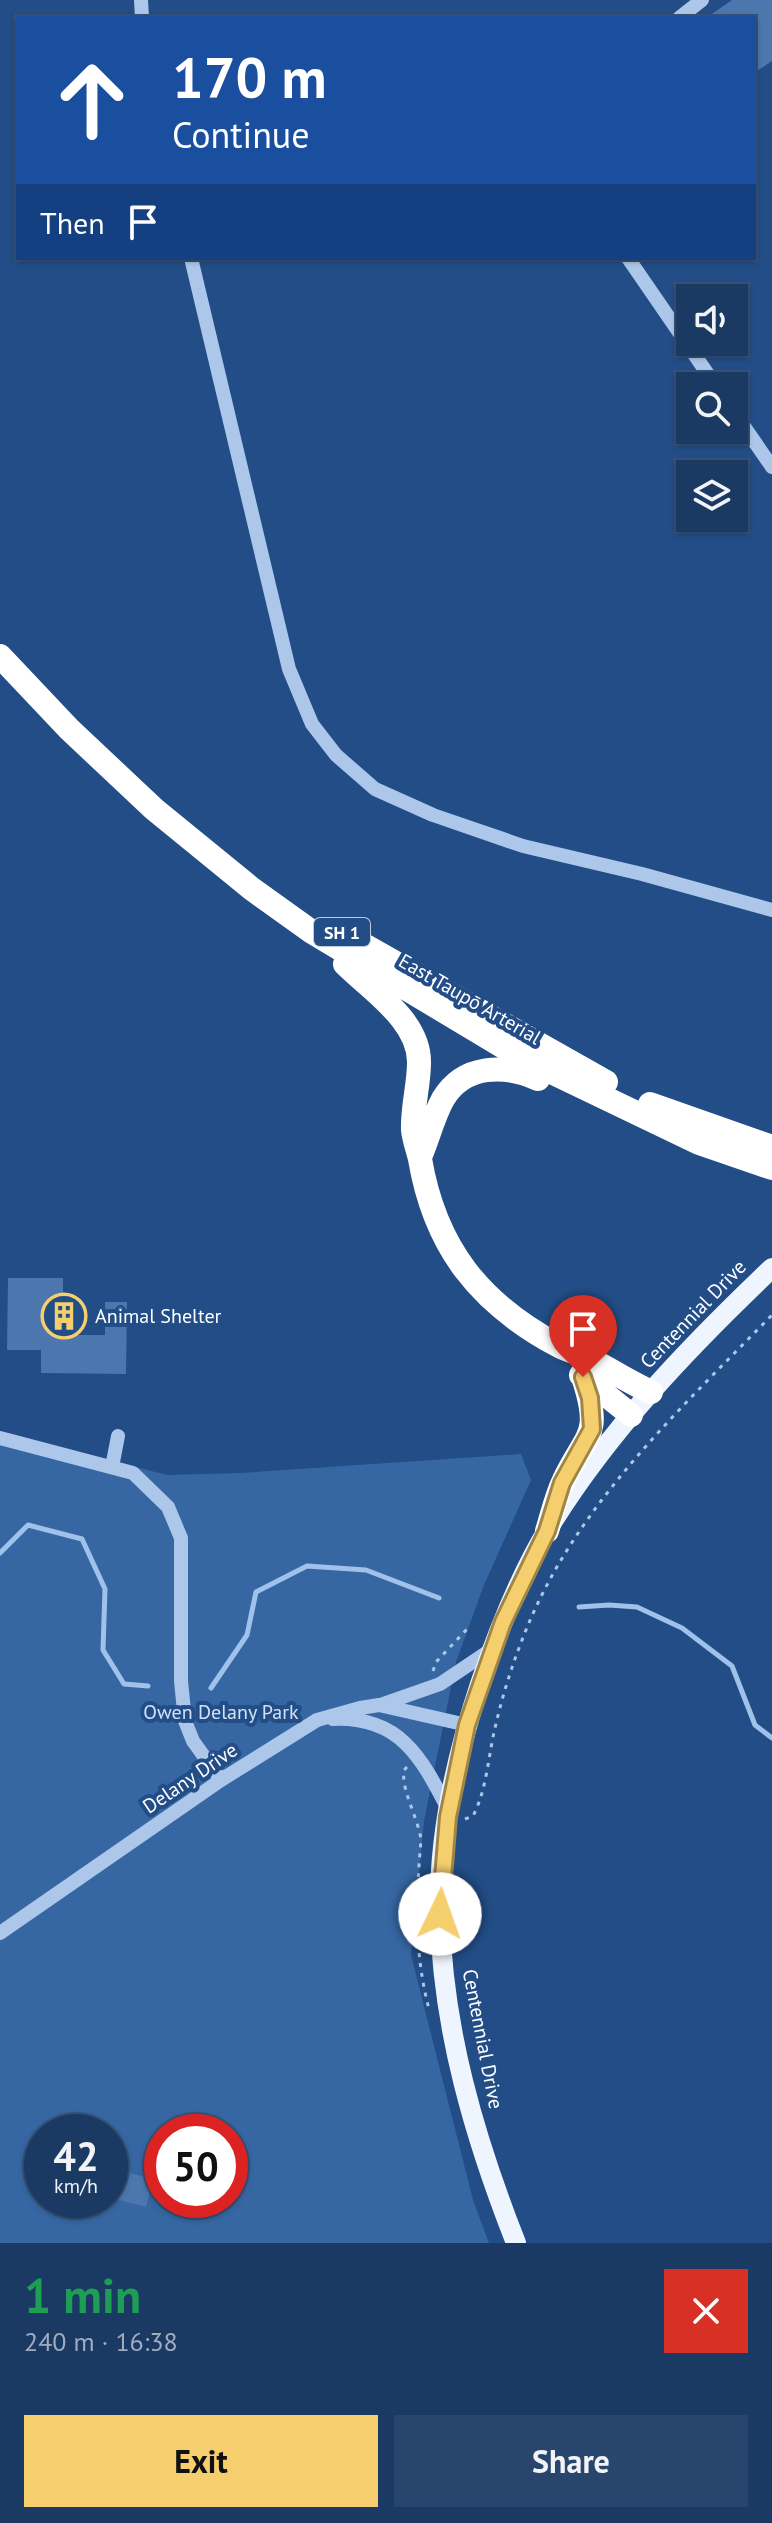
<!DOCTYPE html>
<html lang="en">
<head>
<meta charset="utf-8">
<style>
	body { margin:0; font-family:"PT Sans",sans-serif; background:#27456d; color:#f1f3f6; height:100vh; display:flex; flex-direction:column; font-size:30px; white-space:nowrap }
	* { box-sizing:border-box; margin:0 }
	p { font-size:26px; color:#9fadbf }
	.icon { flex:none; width:44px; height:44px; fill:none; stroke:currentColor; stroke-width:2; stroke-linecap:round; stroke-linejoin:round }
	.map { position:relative; height:2243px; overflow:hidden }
	.sheet { display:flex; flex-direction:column; background:#1a3a64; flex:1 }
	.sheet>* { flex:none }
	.guide { position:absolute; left:16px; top:16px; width:740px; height:244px; border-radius:0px; box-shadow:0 2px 6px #0004,0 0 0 2px #385478; background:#1a4fa0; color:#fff; overflow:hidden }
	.controls { position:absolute; left:676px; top:284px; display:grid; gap:16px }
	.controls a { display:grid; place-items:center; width:72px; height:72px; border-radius:0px; background:#1a3a64; box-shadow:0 2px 6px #0004,0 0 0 2px #385478; font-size:40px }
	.speed { position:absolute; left:24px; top:2114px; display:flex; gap:16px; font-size:40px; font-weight:700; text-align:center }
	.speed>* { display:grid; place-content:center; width:104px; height:104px; border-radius:50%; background:#1a3a64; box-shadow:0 2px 6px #0004,0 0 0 2px #385478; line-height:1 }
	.speed small { font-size:20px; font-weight:400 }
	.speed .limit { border:12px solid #d22; background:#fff; color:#111 }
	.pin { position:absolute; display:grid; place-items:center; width:68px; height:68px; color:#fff; margin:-82px -34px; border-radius:50% 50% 50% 0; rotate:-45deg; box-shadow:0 0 8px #0007 }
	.pin .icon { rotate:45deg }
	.me { position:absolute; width:88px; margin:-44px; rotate:3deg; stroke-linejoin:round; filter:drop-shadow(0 0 6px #0008) }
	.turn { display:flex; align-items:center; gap:28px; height:168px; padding:0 24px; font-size:36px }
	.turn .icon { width:104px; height:104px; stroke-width:2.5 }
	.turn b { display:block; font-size:56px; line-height:68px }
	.then { display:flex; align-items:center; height:76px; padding:0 24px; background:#0003; gap:16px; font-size:30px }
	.round { display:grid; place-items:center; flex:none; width:84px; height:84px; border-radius:0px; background:#27456d }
	.summary { display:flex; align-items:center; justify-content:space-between; height:136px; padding:0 24px }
	h1 { font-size:48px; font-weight:800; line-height:60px; color:#1e9e55 }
	.primary-button { display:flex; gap:16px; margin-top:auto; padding:16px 24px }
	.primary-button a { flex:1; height:92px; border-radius:0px; background:#f5ce6e; color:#111; font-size:32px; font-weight:800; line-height:92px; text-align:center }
	.primary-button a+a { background:#27456d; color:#f1f3f6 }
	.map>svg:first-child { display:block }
	.green { fill:#3667a3; fill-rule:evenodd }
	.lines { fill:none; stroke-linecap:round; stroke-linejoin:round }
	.stream { stroke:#a0c2ea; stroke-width:5 }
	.building { fill:#4b77ae }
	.path { stroke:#acc7e9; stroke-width:3; stroke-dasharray:4 6; stroke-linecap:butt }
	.minor { stroke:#acc7e9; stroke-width:14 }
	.major { stroke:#eff5fe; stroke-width:20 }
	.highway { stroke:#fff; stroke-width:24 }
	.route-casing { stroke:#9f8648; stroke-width:20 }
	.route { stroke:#f5ce6e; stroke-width:14 }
	.labels { text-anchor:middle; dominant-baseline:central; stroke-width:8; stroke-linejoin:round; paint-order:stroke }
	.shield { fill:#224d86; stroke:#bdcadb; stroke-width:2 }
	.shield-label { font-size:18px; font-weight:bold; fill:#fff }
	.street-label { font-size:20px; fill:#fff; stroke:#224d86 }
	.poi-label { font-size:20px; fill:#fff; stroke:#224d86; text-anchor:start }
	.park-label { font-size:20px; fill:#d0e2f7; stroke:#224d86 }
</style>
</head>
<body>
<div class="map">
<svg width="772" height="2243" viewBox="0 0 772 2243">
	<rect width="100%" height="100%" fill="#224d86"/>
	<path class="green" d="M0 1432 167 1475 240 1473 521 1454 531 1480 484 1585 456 1662 424 1821 411 1955 473 2200 489 2243H0ZM42 2132H110V2200H42ZM162 2132H230V2200H162Z"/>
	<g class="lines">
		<path class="stream" d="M0 1553 28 1525 82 1539 105 1589 103 1650 124 1684 148 1686
			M579 1607 609 1605 637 1607 682 1628 732 1666 755 1725 772 1738
			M211 1688 247 1635 256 1592 307 1566 366 1570 439 1598"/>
	</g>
	<path class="building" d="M732 0H772V61L754 73V18H706Z
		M8 1278H63V1301H79L78 1335H105V1302H127L126 1374 41 1373V1350H7Z
		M110 2168 153 2179 146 2207 110 2198Z"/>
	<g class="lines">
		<path class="path" d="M433 1671 436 1662 469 1627
			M407 1767 404 1770C401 1791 418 1817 421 1840 416 1898 414 1953 429 2009
			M465 1819 473 1816C487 1789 488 1757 495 1728 502 1697 512 1665 524 1635 574 1507 678 1411 772 1315"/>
		<path class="minor" d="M141 0 142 18
			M679 18 702 0
			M191 258 289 669 312 724 336 755 375 789 433 815 523 846 642 874 772 910
			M628 258 716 386
			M734 412 772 467
			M0 1438 133 1473 168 1507 181 1538V1681L185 1721 193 1741 221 1780
			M112 1467 118 1436
			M383 1704 440 1684 492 1649
			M333 1719C401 1716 422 1759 449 1811
			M0 1933 221 1780 317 1720 360 1708 379 1705 467 1725"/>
		<path class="major" d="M516 2243C475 2139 442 2028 440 1915 438 1837 456 1757 480 1684 498 1631 519 1577 548 1529 608 1431 689 1347 772 1268"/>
		<path class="highway" d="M0 656 69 729 154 809 252 889 312 932 522 1058 699 1143 772 1168
			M339 931 606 1082
			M345 964C372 991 420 1021 419 1063 419 1085 412 1108 413 1130 414 1140 418 1150 420 1159 435 1248 480 1304 559 1346 568 1351 578 1353 587 1357 609 1369 629 1382 651 1392
			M650 1104 772 1147
			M420 1157C428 1139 433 1117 443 1099 464 1064 505 1064 538 1079
			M581 1375 631 1415
			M547 1531C552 1515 556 1497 563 1482 586 1432 603 1438 583 1377"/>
	</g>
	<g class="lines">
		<g class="route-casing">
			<path id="route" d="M440 1914 448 1817 467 1725 503 1622 547 1531 562 1483 592 1429 590 1398 583 1377"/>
		</g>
		<use href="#route" class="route"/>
	</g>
	<defs>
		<g id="building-ring" transform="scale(2.3)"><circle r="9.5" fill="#224d86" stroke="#f5ce6e" stroke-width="1.5"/><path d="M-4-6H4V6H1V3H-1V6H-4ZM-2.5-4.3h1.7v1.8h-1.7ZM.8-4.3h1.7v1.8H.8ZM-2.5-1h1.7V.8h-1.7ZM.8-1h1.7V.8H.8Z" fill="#f5ce6e"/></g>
	</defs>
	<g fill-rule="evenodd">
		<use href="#building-ring" x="64" y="1316"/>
	</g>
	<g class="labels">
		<rect class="shield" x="314" y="918" width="56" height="28" rx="6"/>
		<g class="shield-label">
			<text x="342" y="932">SH 1</text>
		</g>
		<g class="street-label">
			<text transform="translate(470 999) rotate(30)">East Taupō Arterial</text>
			<text transform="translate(693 1314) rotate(-46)">Centennial Drive</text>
			<text transform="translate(190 1778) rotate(-34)">Delany Drive</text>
			<text transform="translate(483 2039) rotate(79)">Centennial Drive</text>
		</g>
		<g class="poi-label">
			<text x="95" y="1316">Animal Shelter</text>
		</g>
		<g class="park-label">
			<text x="221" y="1712">Owen Delany Park</text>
		</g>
	</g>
</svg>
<div class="controls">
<a><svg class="icon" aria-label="sound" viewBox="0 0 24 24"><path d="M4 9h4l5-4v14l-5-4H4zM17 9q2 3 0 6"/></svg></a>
<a><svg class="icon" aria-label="search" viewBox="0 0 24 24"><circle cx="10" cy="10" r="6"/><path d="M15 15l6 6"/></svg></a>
<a><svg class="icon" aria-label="layers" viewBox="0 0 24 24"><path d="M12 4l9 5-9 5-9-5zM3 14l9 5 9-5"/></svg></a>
</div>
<div class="speed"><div>42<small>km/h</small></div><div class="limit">50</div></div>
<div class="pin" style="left:583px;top:1377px;background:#d93025"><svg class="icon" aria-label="arrive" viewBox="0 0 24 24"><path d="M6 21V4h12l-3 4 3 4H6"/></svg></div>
<svg class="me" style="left:440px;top:1914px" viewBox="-20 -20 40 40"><circle r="19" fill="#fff"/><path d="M0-13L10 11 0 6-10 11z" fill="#f5ce6e"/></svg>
<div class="guide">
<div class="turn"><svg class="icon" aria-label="ahead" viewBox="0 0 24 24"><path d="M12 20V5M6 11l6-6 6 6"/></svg><div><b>170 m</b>Continue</div></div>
<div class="then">Then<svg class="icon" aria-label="arrive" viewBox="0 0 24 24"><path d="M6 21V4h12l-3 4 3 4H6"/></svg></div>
</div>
</div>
<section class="sheet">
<div class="summary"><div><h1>1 min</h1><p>240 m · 16:38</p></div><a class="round" style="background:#d93025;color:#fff"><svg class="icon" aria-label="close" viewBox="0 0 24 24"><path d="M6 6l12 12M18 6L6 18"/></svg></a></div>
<div class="primary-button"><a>Exit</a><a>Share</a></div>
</section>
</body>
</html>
